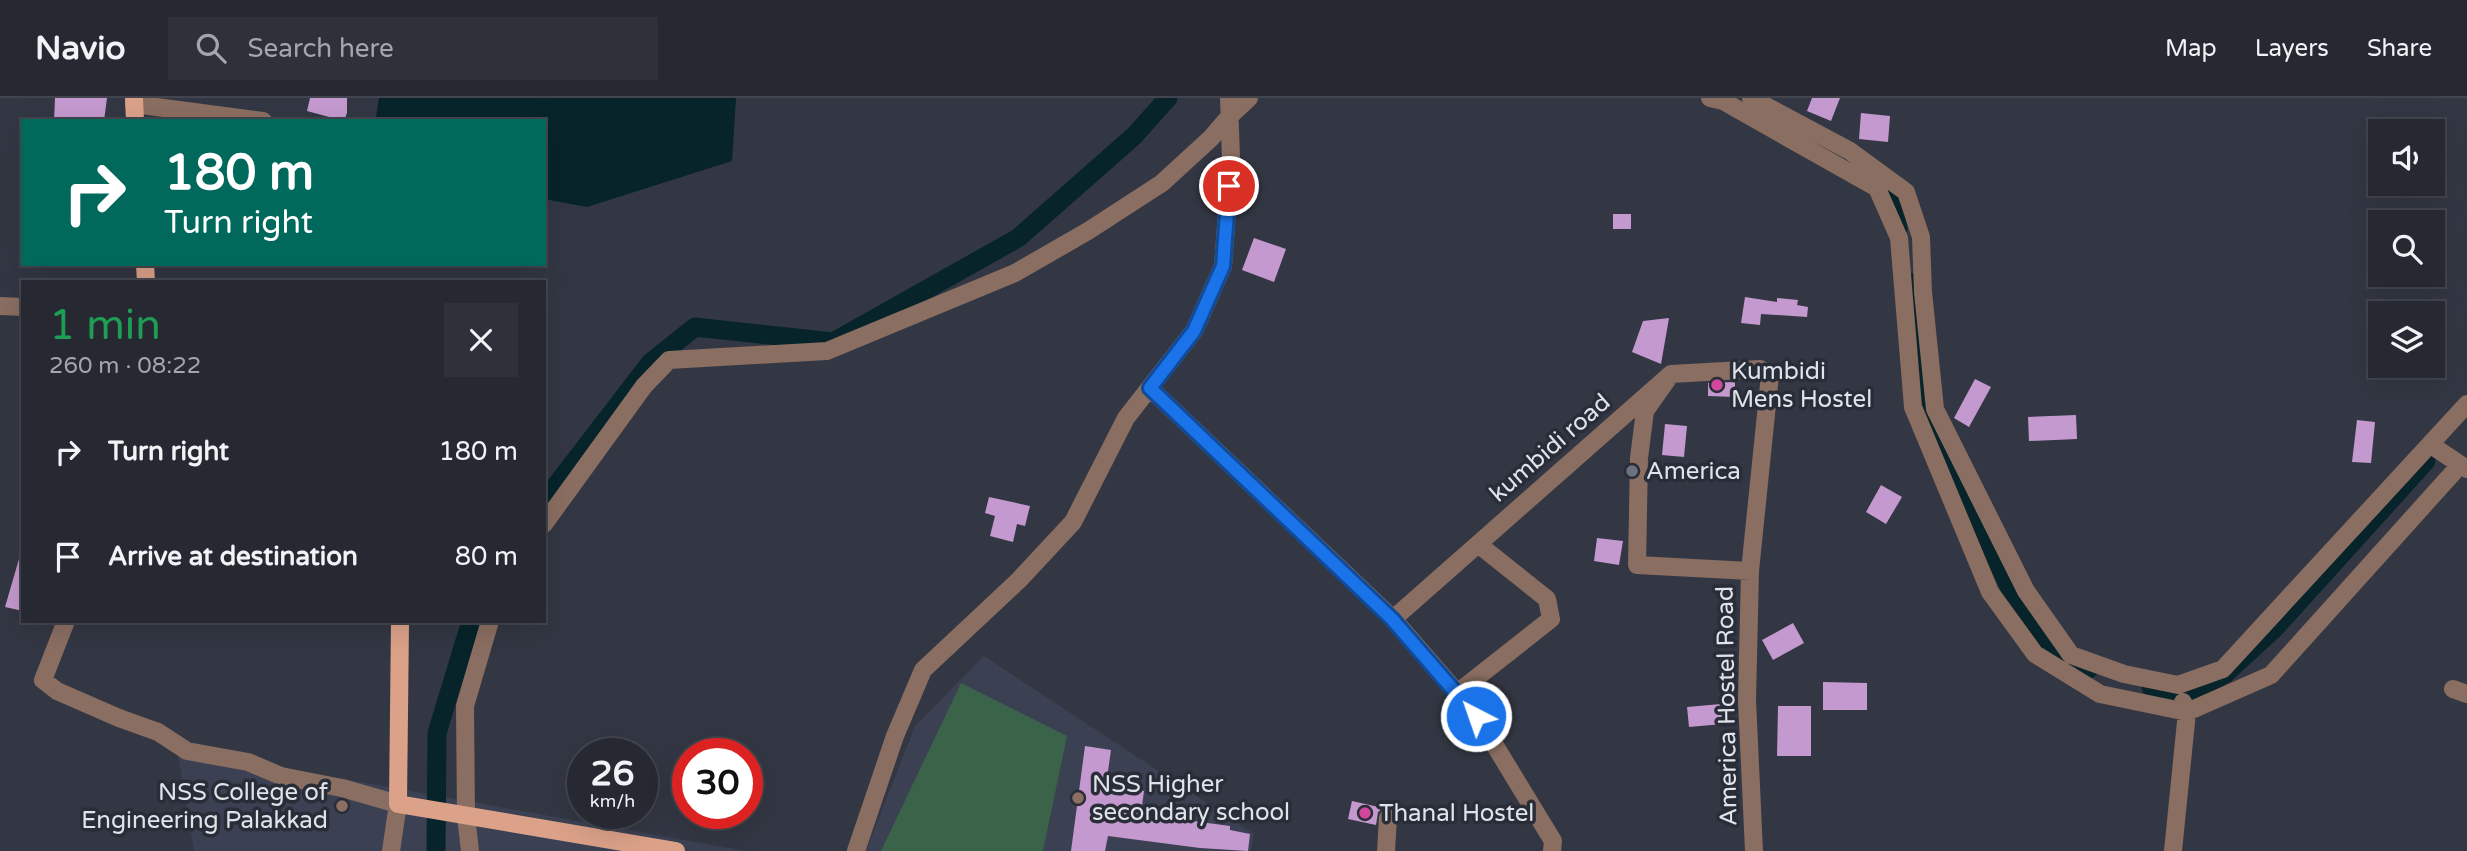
<!DOCTYPE html>
<html lang="en">
<head>
<meta charset="utf-8">
<style>
	body { margin:0; font-family:"Varela Round",sans-serif; background:#2e313a; color:#f1f3f6; height:100vh; display:flex; flex-direction:column; font-size:26px; white-space:nowrap }
	* { box-sizing:border-box; margin:0 }
	p { font-size:23px; color:#a4a6ac }
	.icon { flex:none; width:38px; height:38px; fill:none; stroke:currentColor; stroke-width:2; stroke-linecap:round; stroke-linejoin:round }
	.map { position:relative; flex:1; overflow:hidden }
	.sheet { position:absolute; left:21px; top:182px; width:525px; height:343px; display:flex; flex-direction:column; background:#262932; border-radius:0px; box-shadow:0 7px 28px #0002,0 0 0 2px #42454d }
	.sheet>* { flex:none }
	.hud { position:absolute; left:21px; top:21px; width:525px; height:147px; border-radius:0px; box-shadow:0 7px 28px #0002,0 0 0 2px #42454d; background:#00695c; color:#fff; overflow:hidden }
	.tools { position:absolute; left:2368px; top:21px; display:grid; gap:14px }
	.tools a { display:grid; place-items:center; width:77px; height:77px; border-radius:0px; background:#262932; box-shadow:0 7px 28px #0002,0 0 0 2px #42454d; font-size:35px }
	.speed { position:absolute; left:567px; top:640px; display:flex; gap:14px; font-size:35px; font-weight:700; text-align:center }
	.speed>* { display:grid; place-content:center; width:91px; height:91px; border-radius:50%; background:#262932; box-shadow:0 7px 28px #0002,0 0 0 2px #42454d; line-height:1 }
	.speed small { font-size:18px; font-weight:400 }
	.speed .limit { border:10px solid #d22; background:#fff; color:#111 }
	.pin { position:absolute; display:grid; place-items:center; width:60px; height:60px; color:#fff; margin:-30px; border:4px solid #fff; border-radius:50%; box-shadow:0 2px 7px #0007 }
	.me { position:absolute; width:77px; margin:-38px; rotate:319deg; stroke-linejoin:round; filter:drop-shadow(0 0 5px #0008) }
	.turn { display:flex; align-items:center; gap:24px; height:147px; padding:0 28px; font-size:32px }
	.turn .icon { width:91px; height:91px; stroke-width:2.5 }
	.turn b { display:block; font-size:49px; line-height:60px }
	.round { display:grid; place-items:center; flex:none; width:74px; height:74px; border-radius:0px; background:#2e313a }
	.overview { display:flex; align-items:center; justify-content:space-between; height:119px; padding:0 28px }
	h1 { font-size:42px; font-weight:600; line-height:52px; color:#1e9e55 }
	ul { padding:0; list-style:none }
	li { display:flex; align-items:center; gap:21px; height:105px; padding:0 28px }
	li div { flex:1 }
	li b { display:block; font-size:26px }
	li em { font-style:normal }
	header { display:flex; align-items:center; gap:42px; box-sizing:border-box; height:98px; padding:0 35px; background:#262932; border-bottom:2px solid #42454d }
	header strong { font-size:33px }
	nav { display:flex; gap:38px; margin-inline-start:auto; font-size:24px }
	.search { width:490px; height:63px; background:#2e313a; display:flex; align-items:center; gap:18px; box-sizing:border-box; padding:0 24px; border-radius:0px; color:#a4a6ac; font-size:26px }
	.map>svg:first-child { display:block }
	.built { fill:#3b4153 }
	.green { fill:#3a6349 }
	.water { fill:#06242a }
	.lines { fill:none; stroke-linecap:round; stroke-linejoin:round }
	.canal { stroke:#06242a; stroke-width:19 }
	.building { fill:#c499cf }
	.minor { stroke:#8a6e61; stroke-width:18 }
	.major { stroke:#dca289; stroke-width:18 }
	.route-casing { stroke:#114b97; stroke-width:18 }
	.route { stroke:#1a73e8; stroke-width:12 }
	.hotel-dot { fill:#d1479c; stroke:#292d38; stroke-width:2.5 }
	.worship-dot { fill:#6b7280; stroke:#292d38; stroke-width:2.5 }
	.education-dot { fill:#8d6e63; stroke:#292d38; stroke-width:2.5 }
	.labels { text-anchor:middle; dominant-baseline:central; stroke-width:7; stroke-linejoin:round; paint-order:stroke }
	.poi-label { font-size:24px; fill:#e0e3ea; stroke:#292d38; text-anchor:start }
	.street-label { font-size:24px; fill:#e0e3ea; stroke:#292d38 }
</style>
</head>
<body>
<header>
<strong>Navio</strong>
<div class="search"><svg class="icon" aria-label="search" viewBox="0 0 24 24"><circle cx="10" cy="10" r="6"/><path d="M15 15l6 6"/></svg>Search here</div>
<nav><a>Map</a><a>Layers</a><a>Share</a></nav>
</header>
<div class="map">
<svg width="2467" height="753" viewBox="0 0 2467 753">
	<rect width="100%" height="100%" fill="#333743"/>
	<path class="built" d="M984 558 1254 736 1251 753H866L915 628Z
		M177 651 187 653 746 753H194Z"/>
	<path class="green" d="M961 585 1067 638 1043 753H881Z"/>
	<path class="water" d="M379 0H736L732 63 587 109 544 101V23H379L376 19Z"/>
	<g class="lines">
		<path class="canal" d="M1873 79 1891 93 1898 130
			M1909 184 1916 223 1924 314 1951 364 2016 503 2055 560 2089 571
			M544 403 650 265 695 229 833 244 1018 140 1134 38 1168 0
			M2151 589 2180 597 2200 590 2225 576 2275 530 2426 363
			M436 753 437 635 471 523"/>
	</g>
	<path class="building" d="M55 0H107L104 23H54Z
		M310 0H347V15L344 23 307 13Z
		M1812 0H1840L1831 23 1807 13Z
		M1861 15 1890 18 1888 44 1859 41Z
		M1613 116H1631V131H1613Z
		M1254 140 1286 151 1274 184 1242 172Z
		M1745 199 1777 204V200L1798 202 1797 207 1808 209 1807 219 1761 216 1760 227 1741 225Z
		M1669 220 1661 266 1632 254 1643 223Z
		M1975 281 1991 289 1969 329 1954 320Z
		M1735 284V299L1708 298V285Z
		M2076 317 2077 341 2029 343 2028 319Z
		M2357 322 2375 324 2371 365 2352 364Z
		M1665 326 1687 328 1684 359 1662 357Z
		M1881 387 1902 399 1886 426 1866 414Z
		M989 399 1030 408 1025 428 1017 426 1013 444 990 438 995 418 985 415Z
		M1597 440 1623 443 1619 467 1594 463Z
		M19 461H23V513L5 509Z
		M1793 525 1804 545 1773 562 1762 542Z
		M1823 584 1867 585V612H1823Z
		M1721 606 1723 626 1689 629 1687 609Z
		M1778 608H1811V658H1777Z
		M1085 648 1111 652 1106 687 1144 693 1141 716 1230 728V732L1250 736 1248 753 1200 750 1108 738 1105 753H1071Z
		M1352 703 1383 710 1378 714 1376 727 1348 721Z"/>
	<g class="lines">
		<path class="minor" d="M1710 0 1723 3 1877 90 1899 140 1913 309 1990 494 2035 556 2100 596 2187 614 2271 577 2460 367
			M1751 0 1850 53 1906 94 1921 139 1923 194 1935 311 2026 493 2071 557 2124 576 2178 587 2223 571 2467 306
			M134 6 263 23
			M0 208 23 209
			M1671 276 1760 271 1770 277 1750 473
			M1150 290 1393 521 1477 618 1553 743 1552 753
			M2431 347 2467 371
			M544 426 644 288 669 262 827 253 1015 175 1088 133 1162 85 1211 40 1230 18 1249 0
			M1393 521 1671 276 1645 313 1639 360 1637 467 1750 473 1747 602 1754 753
			M66 523 43 582 57 593 119 620 158 634 187 653 248 664 281 678 342 690 398 706 391 753
			M2453 591 2467 596
			M1457 595 1551 521 1547 501 1478 446
			M470 753 466 718 465 608 490 523
			M856 753 895 638 923 572 1019 482 1073 424 1126 320 1194 233 1223 168 1231 61 1229 0
			M1386 753 1388 720
			M2173 753 2187 614 2183 604"/>
		<path class="major" d="M134 0 135 23
			M145 166 146 184
			M400 523 398 706 676 753"/>
	</g>
	<g class="lines">
		<g class="route-casing">
			<path id="route" d="M1229 88 1223 168 1194 233 1150 290 1392 521 1476 618"/>
		</g>
		<use href="#route" class="route"/>
	</g>
	<g class="hotel-dot">
		<circle cx="1717" cy="287" r="7"/>
		<circle cx="1365" cy="715" r="7"/>
	</g>
	<circle class="worship-dot" cx="1632" cy="373" r="7"/>
	<g class="education-dot">
		<circle cx="1078" cy="700" r="7"/>
		<circle cx="342" cy="708" r="7"/>
	</g>
	<g class="labels">
		<g class="poi-label">
			<text x="1731" y="273">Kumbidi<tspan x="1731" dy="28">Mens Hostel</tspan></text>
			<text x="1646" y="373">America</text>
			<text x="1092" y="686">NSS Higher<tspan x="1092" dy="28">secondary school</tspan></text>
			<text x="328" y="694" text-anchor="end">NSS College of<tspan x="328" dy="28">Engineering Palakkad</tspan></text>
			<text x="1379" y="715">Thanal Hostel</text>
		</g>
		<g class="street-label">
			<text transform="translate(1550 350) rotate(-41)">kumbidi road</text>
			<text transform="translate(1727 608) rotate(-91)">America Hostel Road</text>
		</g>
	</g>
</svg>
<div class="tools">
<a><svg class="icon" aria-label="sound" viewBox="0 0 24 24"><path d="M4 9h4l5-4v14l-5-4H4zM17 9q2 3 0 6"/></svg></a>
<a><svg class="icon" aria-label="search" viewBox="0 0 24 24"><circle cx="10" cy="10" r="6"/><path d="M15 15l6 6"/></svg></a>
<a><svg class="icon" aria-label="layers" viewBox="0 0 24 24"><path d="M12 4l9 5-9 5-9-5zM3 14l9 5 9-5"/></svg></a>
</div>
<div class="speed"><div>26<small>km/h</small></div><div class="limit">30</div></div>
<div class="pin" style="left:1229px;top:88px;background:#d93025"><svg class="icon" aria-label="arrive" viewBox="0 0 24 24"><path d="M6 21V4h12l-3 4 3 4H6"/></svg></div>
<svg class="me" style="left:1476px;top:618px" viewBox="-20 -20 40 40"><circle r="17" fill="#1a73e8" stroke="#fff" stroke-width="3"/><path d="M0-11L8 9 0 5-8 9z" fill="#fff"/></svg>
<div class="hud">
<div class="turn"><svg class="icon" aria-label="right" viewBox="0 0 24 24"><path d="M7 20v-9h11M14 6l5 5-5 5"/></svg><div><b>180 m</b>Turn right</div></div>
</div>
<section class="sheet">
<div class="overview"><div><h1>1 min</h1><p>260 m · 08:22</p></div><a class="round"><svg class="icon" aria-label="close" viewBox="0 0 24 24"><path d="M6 6l12 12M18 6L6 18"/></svg></a></div>
<ul>
<li><svg class="icon" aria-label="right" viewBox="0 0 24 24"><path d="M7 20v-9h11M14 6l5 5-5 5"/></svg><div><b>Turn right</b></div><em>180 m</em></li>
<li><svg class="icon" aria-label="arrive" viewBox="0 0 24 24"><path d="M6 21V4h12l-3 4 3 4H6"/></svg><div><b>Arrive at destination</b></div><em>80 m</em></li>
</ul>
</section>
</div>
</body>
</html>
